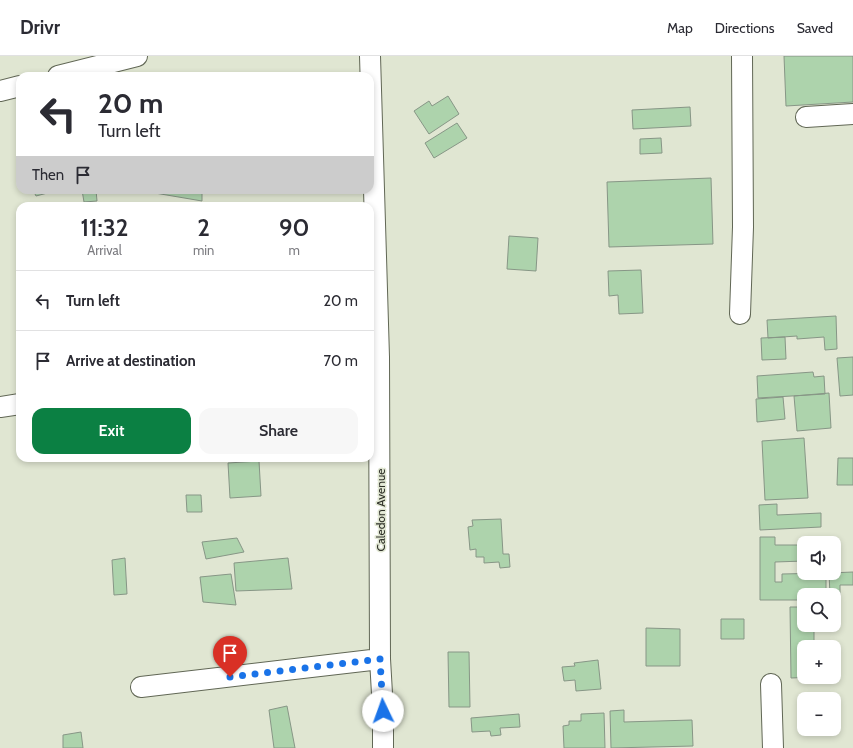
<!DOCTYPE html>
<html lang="en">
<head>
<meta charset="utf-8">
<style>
	body { margin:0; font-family:Cabin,sans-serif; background:#f7f7f7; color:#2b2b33; height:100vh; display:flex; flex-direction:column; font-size:15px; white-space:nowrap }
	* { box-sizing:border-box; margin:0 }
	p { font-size:13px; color:#7c7c81 }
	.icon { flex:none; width:22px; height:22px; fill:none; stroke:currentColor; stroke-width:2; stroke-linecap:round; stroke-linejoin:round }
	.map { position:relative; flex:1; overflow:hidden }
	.sheet { position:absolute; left:16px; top:146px; width:358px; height:260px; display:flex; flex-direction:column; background:#fff; border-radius:12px; box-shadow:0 2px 6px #0003 }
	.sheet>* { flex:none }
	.guide { position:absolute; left:16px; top:16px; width:358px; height:122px; border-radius:12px; box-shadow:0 2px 6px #0003; background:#fff; color:#2b2b33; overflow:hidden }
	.controls { position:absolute; left:797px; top:480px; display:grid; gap:8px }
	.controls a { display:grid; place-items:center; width:44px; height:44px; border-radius:8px; background:#fff; box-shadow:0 2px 6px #0003; font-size:20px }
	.pin { position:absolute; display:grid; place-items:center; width:34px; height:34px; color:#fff; margin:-41px -17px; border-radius:50% 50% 50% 0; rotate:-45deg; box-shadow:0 0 4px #0007 }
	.pin .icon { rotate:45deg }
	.me { position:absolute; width:44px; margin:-22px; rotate:357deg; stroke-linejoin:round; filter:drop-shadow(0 0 3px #0008) }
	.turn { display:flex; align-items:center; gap:14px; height:84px; padding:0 16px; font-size:18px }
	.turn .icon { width:52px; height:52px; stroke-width:2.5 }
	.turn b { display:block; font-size:28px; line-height:34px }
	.then { display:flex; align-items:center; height:38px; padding:0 16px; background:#0003; gap:8px; font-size:15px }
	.eta { display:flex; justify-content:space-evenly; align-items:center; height:68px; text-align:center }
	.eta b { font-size:24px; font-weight:600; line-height:28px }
	.action { display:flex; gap:8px; margin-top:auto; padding:8px 16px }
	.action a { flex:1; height:46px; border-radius:12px; background:#0b8043; color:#fff; font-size:16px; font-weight:600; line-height:46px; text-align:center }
	.action a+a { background:#f7f7f7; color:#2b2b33 }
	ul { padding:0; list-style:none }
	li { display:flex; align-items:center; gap:12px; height:60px; padding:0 16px; border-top:1px solid #e1e1e2 }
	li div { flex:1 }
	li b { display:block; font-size:15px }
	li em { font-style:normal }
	header { display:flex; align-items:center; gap:24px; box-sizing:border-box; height:56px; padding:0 20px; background:#fff; border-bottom:1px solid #e1e1e2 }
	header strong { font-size:19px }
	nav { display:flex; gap:22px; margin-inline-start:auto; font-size:14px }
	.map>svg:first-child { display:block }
	.building { fill:#add3ac; stroke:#879686 }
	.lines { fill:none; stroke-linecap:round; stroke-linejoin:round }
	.minor-casing { stroke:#616755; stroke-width:22 }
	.minor { stroke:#fff; stroke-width:20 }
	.route { stroke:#1a73e8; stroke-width:7; stroke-dasharray:0 12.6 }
	.labels { text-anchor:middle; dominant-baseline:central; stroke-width:3; stroke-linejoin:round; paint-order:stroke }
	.street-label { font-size:12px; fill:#2e3028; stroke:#e0e6d2 }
</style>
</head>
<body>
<header>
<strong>Drivr</strong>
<nav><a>Map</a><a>Directions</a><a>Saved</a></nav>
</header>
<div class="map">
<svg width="853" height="692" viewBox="0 0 853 692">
	<rect width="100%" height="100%" fill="#e0e6d2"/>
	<path class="building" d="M784 0H853V46L786 50Z
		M448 40 459 58 429 78 414 55 429 45 432 50Z
		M690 51 691 70 633 73 632 54Z
		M457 67 467 82 434 102 425 87Z
		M661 82 662 97 640 98V83Z
		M711 122 713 188 609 191 607 126Z
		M33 134H59L36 140Z
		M82 134H96L97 145 84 146Z
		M150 134H202V145L149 136Z
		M509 180 538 182 536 215 507 213Z
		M641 214 643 257 619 258 618 239 609 240 608 215Z
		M836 260 837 293 825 294 824 281 797 283V280L768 282 767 264Z
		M785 281 786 303 762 304 761 282Z
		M853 301V339L840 340 837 302Z
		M813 316 814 321 824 320 825 338 758 342 757 320Z
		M829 337 831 372 797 375 794 340Z
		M783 341 785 363 757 366 756 343Z
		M804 382 808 442 765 444 762 385Z
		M838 402H853V429H837Z
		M259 405 261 440 230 442 228 407Z
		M186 439H201L202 456H187Z
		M777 448V459L821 457V471L760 474 759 449Z
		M501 463 503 498H509L510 511 500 512 499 506 484 507V501H476V493L470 494 468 471 473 470 472 464Z
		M760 481H775V489H804V505L775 506V526H782V518L826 517V539H804V544H760Z
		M237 482 244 496 206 503 202 486Z
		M125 502 127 538 114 539 112 504Z
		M288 502 292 533 236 535 234 507Z
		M853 516V529H840V545H834V539H830L829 517Z
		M231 518 236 549 203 546 200 521Z
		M790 551H804V569H814V591H804V621H815L791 622Z
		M721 563H744V583H721Z
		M646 572 680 573V610H646Z
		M448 596H469L470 651H449Z
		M598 604 601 633 576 635 575 624 564 625 562 611 575 610 574 607Z
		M287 650 295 692H274L269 654Z
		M624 654V666L692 664 693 690 611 692 610 655Z
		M604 657 605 692H564L563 670 569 669V665H581V658Z
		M519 658 520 671 500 672 501 679 491 680 490 675 472 676 471 662Z
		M81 676 83 692H63V679Z"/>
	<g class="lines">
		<g class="minor-casing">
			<path id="minor" d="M370 0 379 301 380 603 383 655V692
				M58 20 137 0
				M0 35 20 30
				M806 61 853 58
				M740 258 743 171 742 0
				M0 351 20 348
				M771 628 773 692
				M141 631 380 603"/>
		</g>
		<use href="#minor" class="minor"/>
	</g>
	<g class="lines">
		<path class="route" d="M230 621 380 603 383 655"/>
	</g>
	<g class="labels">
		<g class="street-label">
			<text transform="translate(380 454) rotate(-90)">Caledon Avenue</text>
		</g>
	</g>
</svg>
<div class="controls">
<a><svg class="icon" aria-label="sound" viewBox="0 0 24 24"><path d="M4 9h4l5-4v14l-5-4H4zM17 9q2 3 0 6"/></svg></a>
<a><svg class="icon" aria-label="search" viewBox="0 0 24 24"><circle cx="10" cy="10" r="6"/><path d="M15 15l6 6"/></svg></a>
<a>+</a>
<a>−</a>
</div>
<div class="pin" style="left:230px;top:621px;background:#d93025"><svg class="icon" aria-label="arrive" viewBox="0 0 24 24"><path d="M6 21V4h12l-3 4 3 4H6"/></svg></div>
<svg class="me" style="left:383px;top:655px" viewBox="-20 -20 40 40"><circle r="19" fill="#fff"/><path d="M0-13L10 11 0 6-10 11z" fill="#1a73e8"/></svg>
<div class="guide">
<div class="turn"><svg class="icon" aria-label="left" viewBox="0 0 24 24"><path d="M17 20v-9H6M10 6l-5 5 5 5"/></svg><div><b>20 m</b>Turn left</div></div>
<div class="then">Then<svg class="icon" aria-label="arrive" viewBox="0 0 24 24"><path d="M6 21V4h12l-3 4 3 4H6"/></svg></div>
</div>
<section class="sheet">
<div class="eta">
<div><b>11:32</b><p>Arrival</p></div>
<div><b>2</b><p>min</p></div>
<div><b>90</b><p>m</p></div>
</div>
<ul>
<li><svg class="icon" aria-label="left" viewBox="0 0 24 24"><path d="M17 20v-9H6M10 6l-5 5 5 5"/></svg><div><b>Turn left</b></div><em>20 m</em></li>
<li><svg class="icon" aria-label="arrive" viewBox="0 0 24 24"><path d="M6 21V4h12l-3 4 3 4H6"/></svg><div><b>Arrive at destination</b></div><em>70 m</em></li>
</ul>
<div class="action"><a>Exit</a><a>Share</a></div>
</section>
</div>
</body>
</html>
